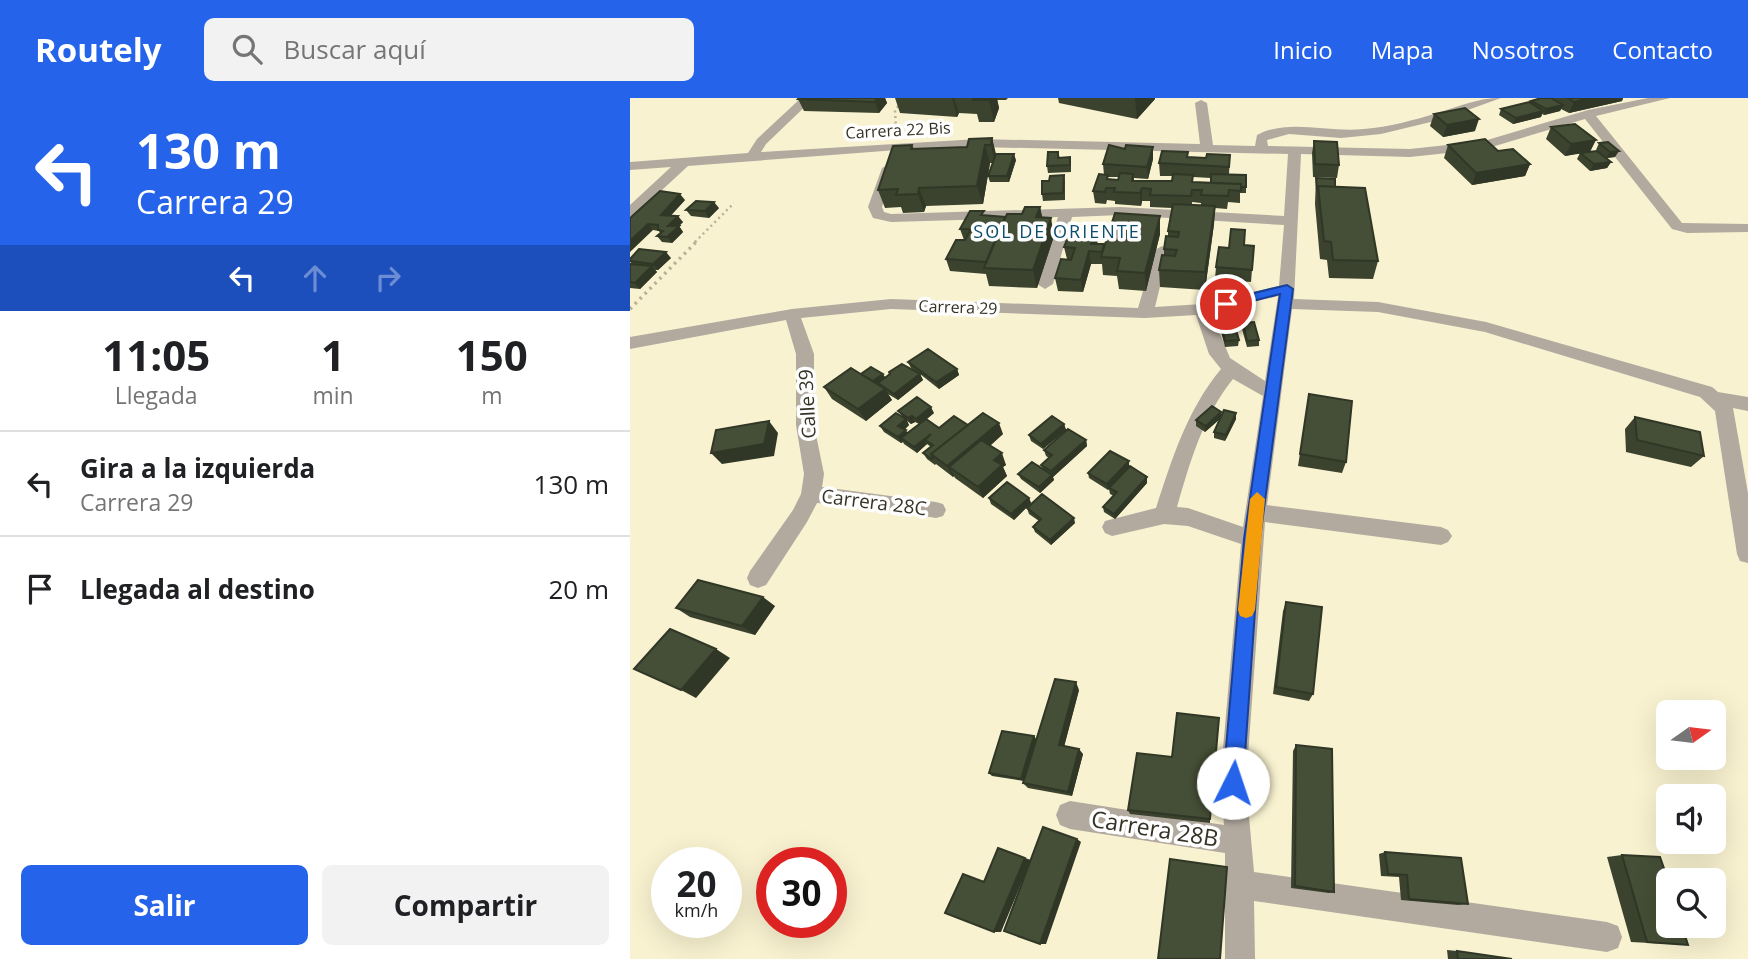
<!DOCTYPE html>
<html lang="es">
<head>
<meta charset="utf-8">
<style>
	body { margin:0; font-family:"Open Sans",sans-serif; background:#f2f2f2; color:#202124; height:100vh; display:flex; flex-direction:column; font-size:26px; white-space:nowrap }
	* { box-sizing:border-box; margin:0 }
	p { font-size:23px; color:#757577 }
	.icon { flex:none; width:38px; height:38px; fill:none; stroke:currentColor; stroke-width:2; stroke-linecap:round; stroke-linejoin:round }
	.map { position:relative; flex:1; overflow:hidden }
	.side { display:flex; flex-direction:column; background:#fff; width:630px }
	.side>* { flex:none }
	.hud { background:#2563eb; color:#fff; overflow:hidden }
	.needle { width:46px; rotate:76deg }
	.tools { position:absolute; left:1026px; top:602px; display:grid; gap:14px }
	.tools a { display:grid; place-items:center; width:70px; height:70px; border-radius:10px; background:#fff; box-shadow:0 7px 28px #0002; font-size:35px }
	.speed { position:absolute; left:21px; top:749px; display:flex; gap:14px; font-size:35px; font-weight:700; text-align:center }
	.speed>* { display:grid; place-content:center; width:91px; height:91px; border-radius:50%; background:#fff; box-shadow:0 7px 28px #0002; line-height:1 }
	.speed small { font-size:18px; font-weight:400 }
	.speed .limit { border:10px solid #d22; background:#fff; color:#111 }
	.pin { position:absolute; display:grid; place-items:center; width:60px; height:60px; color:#fff; margin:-30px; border:4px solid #fff; border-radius:50%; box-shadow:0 2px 7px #0007 }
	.me { position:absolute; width:77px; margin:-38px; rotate:4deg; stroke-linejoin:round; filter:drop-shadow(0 0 5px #0008) }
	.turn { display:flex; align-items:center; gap:24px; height:147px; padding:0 21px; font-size:32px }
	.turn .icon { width:91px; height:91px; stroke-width:2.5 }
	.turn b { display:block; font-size:49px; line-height:60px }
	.lanes { display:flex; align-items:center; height:66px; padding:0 21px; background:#0003; justify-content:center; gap:35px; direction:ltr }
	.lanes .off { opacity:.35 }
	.eta { display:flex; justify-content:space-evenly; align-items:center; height:119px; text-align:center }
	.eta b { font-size:42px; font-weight:700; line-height:49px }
	.action { display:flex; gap:14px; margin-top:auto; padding:14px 21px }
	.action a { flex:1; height:80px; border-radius:10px; background:#2563eb; color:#fff; font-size:28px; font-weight:700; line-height:80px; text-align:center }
	.action a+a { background:#f2f2f2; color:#202124 }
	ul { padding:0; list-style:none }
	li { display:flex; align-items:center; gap:21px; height:105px; padding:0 21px; border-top:2px solid #e0e0e0 }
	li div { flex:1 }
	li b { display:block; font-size:26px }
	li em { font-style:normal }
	header { display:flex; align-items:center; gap:42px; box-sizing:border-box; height:98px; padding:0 35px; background:#2563eb; color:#fff }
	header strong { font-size:33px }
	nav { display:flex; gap:38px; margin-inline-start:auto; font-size:24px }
	.search { width:490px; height:63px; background:#f2f2f2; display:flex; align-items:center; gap:18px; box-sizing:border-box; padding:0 24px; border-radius:10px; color:#757577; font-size:26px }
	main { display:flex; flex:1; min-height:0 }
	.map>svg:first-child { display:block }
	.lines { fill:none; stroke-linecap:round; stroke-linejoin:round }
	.path-far1 { stroke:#b7b297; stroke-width:2.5; stroke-dasharray:2 3.5; stroke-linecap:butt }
	.path { stroke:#b7b297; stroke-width:3.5; stroke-dasharray:2.5 4.5; stroke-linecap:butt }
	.minor { fill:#b2a99f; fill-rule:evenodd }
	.wall { fill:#3b432e; fill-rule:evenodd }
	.shaded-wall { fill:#303726 }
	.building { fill:#454e36; stroke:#303726; stroke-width:2 }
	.route { fill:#2563eb; stroke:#184099; stroke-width:2 }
	.slow { fill:#f59e0b }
	.labels { text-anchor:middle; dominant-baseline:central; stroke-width:7; stroke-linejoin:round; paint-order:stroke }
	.far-street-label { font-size:16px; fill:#353225; stroke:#fefefe }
	.far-neighbourhood-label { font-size:18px; letter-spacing:2px; fill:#0e4e6d; stroke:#fefefe }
	.street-label { font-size:19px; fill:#353225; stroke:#fefefe }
	.near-street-label { font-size:23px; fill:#353225; stroke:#fefefe }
</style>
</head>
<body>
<header>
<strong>Routely</strong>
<div class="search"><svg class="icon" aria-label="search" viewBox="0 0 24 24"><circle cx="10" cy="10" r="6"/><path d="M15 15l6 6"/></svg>Buscar aquí</div>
<nav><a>Inicio</a><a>Mapa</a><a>Nosotros</a><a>Contacto</a></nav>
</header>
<main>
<section class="side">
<div class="hud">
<div class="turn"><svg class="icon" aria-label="left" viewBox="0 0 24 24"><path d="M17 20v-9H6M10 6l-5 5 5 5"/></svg><div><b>130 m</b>Carrera 29</div></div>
<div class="lanes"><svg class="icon" aria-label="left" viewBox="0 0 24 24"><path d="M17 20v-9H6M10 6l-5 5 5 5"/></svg><svg class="icon off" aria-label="ahead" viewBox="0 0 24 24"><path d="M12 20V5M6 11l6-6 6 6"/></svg><svg class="icon off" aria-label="right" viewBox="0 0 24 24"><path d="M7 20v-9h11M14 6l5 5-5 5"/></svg></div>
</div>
<div class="eta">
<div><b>11:05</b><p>Llegada</p></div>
<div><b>1</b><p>min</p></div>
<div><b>150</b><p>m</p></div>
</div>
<ul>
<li><svg class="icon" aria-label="left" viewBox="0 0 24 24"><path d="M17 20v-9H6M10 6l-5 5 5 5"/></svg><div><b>Gira a la izquierda</b><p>Carrera 29</p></div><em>130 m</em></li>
<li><svg class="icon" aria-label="arrive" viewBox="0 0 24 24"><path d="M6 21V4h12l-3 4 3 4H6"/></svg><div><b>Llegada al destino</b></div><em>20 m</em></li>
</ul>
<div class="action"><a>Salir</a><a>Compartir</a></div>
</section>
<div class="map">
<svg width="1118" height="861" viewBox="0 0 1118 861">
	<rect width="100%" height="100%" fill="#f8f2d0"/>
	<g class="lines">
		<path class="path-far1" d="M266 31 265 12 275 0
			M65 144 104 105"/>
		<path class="path" d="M0 211 67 143"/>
		<path class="minor" d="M171 0H184L136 46 131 54 348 41 570 46 565 5 571 2 577 5 583 47 625 48 627 37C659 20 698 35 734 31 759 29 784 22 808 15 829 8 848 0 871 0L813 21 751 36 711 40 659 36 637 42 638 48 780 51 854 43 958 12 1018 0H1040L966 18 1052 125 1118 126V134L1057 135 1042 131 955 21 855 51 780 59 671 56 664 201 748 204 856 224 1082 289 1088 294 1118 299V313L1103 310 1118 395V465L1110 463 1107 456 1085 313 1070 299 855 234 748 214 662 211 637 407 811 429 818 432 822 438 818 444 811 447 635 424 616 685 624 774 977 824 988 828 992 839 988 850 977 854 624 803 625 861H595V755L440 731 430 727 426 717 430 707 440 703 594 727 590 685 611 446 558 428 534 426 482 438 475 435 472 429 475 423 526 410C542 361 557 312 591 271L579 256 566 217 515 220 261 211 171 220 184 256V327L194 376 192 389 306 404 313 406 316 412 313 418 306 420 239 409 187 405 177 424 136 487 128 490 120 487 117 480 120 473 163 412 171 396 174 376 166 327V256L156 222 0 251V239L162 211 261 201 508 210 525 152 532 148 539 152 525 209 572 206 649 188 654 127 490 117 442 119 423 186 415 191 407 186 428 119 261 124 243 120 238 109 252 70 259 66 266 70 252 109 254 114 261 116 490 109 654 118 658 56 348 49 267 52 58 68 5 117 0 118V107L41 69 0 72V64L118 55 127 41ZM648 198 635 283 600 260 581 214ZM603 281 633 298 613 429 558 410 547 409C560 364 573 318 603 281Z"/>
	</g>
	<path class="wall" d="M169 0H255L257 5 249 15 174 13 168 1Z
		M265 0H378L376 2H367L369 10 364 24H349L347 16 329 15 327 19 270 15Z
		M428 0H525V1L507 21 429 5Z
		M911 0H993L992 3 939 15 931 11 930 13 914 17 912 16 911 19 883 26 869 17 871 11 900 5 901 3Z
		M804 16 845 33 813 39 800 28Z
		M921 29 960 54 981 64 977 70 960 73 947 61 950 55 935 58 916 41Z
		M362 40 366 56 386 62 379 84H360L358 78 363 65H360L353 106 296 108 294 114 273 115 271 109 255 110 248 92 282 47 284 51 337 49Z
		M684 43 709 67 707 80 683 79 682 55Z
		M969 45 985 59 976 60 966 52Z
		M818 47 868 53 900 66 895 78 842 87 814 60Z
		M428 54 430 60 441 66V74L418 75 417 68Z
		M558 54V59L576 60 600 57 599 76 616 89V95H610V105L598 104 597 111 585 110 584 126 575 192 530 189 529 172 534 157V151L538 138V133L542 110 520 109V103H512L511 108 485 106V103L477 102 476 106 465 105 463 93 474 77 473 66 523 61 518 81 504 80V83H542L543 78H530L529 65ZM478 79H489L488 82H478ZM563 79 581 80V85L563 84ZM562 104 571 105V108L562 107Z
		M434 77 435 83V102L413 103 412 96Z
		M686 80 705 89 748 163 743 181 699 180 697 162 690 161 685 106Z
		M55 102 41 117 53 124 49 128 53 134 42 145 32 144 27 138 30 135 29 133 23 132 0 120Z
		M410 109 412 120 424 138 407 190 359 188 356 176 320 173 316 161 334 142 330 131 355 118 375 119 392 116Z
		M89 110 79 120 61 118 56 112Z
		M530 118V136L516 193 489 191 487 178 473 177 472 166H461L453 194 428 193 425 180 437 161 434 149 449 136 466 129 468 142 467 146H474Z
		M614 147 624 148 621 184 585 181 586 169 599 150Z
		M41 160 28 172H25L27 174 10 191 0 190V166H1L0 161Z
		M590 224 609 242 608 248 595 249 590 230Z
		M613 225 629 242V248L617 249 612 231Z
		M278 264 327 271 329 277 309 291 290 276 293 282 268 302 258 296 262 302 236 323 202 301 194 289 231 276 256 279 260 276 259 274 289 276 281 270Z
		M679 296 716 364 712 375 668 368Z
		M268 313 304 315 296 321 309 330 338 327 373 336 360 348 376 367 373 369 377 378 353 400 325 380 324 378 323 379 306 366 305 367 297 361 293 355 301 349 297 346 287 355 274 346 273 344 271 345 254 334 250 328 272 318ZM277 323 281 326 285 324 289 326 277 335 274 332 279 327Z
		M591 319 606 321 595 343 584 340V334L591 320 575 334 566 328V322Z
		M1005 319 1074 358 1061 369 996 354 995 331Z
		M434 326 436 332 413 351 401 343 399 337Z
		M456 342 457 348 423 379 424 382 410 395 391 381 388 376 413 371 411 367 419 360 416 358 414 352Z
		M499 369 517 379V385L485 421 474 414 473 409 484 398 480 396 479 391 478 392 459 380 458 375Z
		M359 400H399L401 405 384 422 361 406Z
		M397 410 445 425 421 447 405 434 403 429 409 423 399 416Z
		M656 504 683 596 679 603 643 596 653 513Z
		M145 508 125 537 60 519 46 510Z
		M449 592 434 648 453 656 442 698 398 690 393 685 394 683 362 678 359 675 404 638 406 641Z
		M666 647 704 794 699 795 661 790 663 653Z
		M498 712 580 721V725L500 716Z
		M755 754 838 806 828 807 771 802 769 779 751 778 749 756Z
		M992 757 1058 847 1001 844 977 759Z
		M817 852 827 853 882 861H818Z"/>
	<path class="shaded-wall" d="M247 0H255L257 5 249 15 245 4Z
		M322 0H324L329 15 327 19Z
		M360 0H367L369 10 364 24 359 2Z
		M505 0H525V1L507 21Z
		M960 0H993L992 3 939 15 944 4Z
		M933 7 930 13 914 17 916 11Z
		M913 13 911 19 883 26 886 20Z
		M849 21 845 33 813 39 817 27Z
		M362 40 366 58 365 65 361 47Z
		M966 42 960 54 935 58 941 46Z
		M355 47 360 65 353 106 347 88Z
		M523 49V61L518 81 517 69Z
		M989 53 985 59 976 60 980 54Z
		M384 56 386 62 379 84 377 78Z
		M981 64 977 70 960 73 964 66Z
		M900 66 895 78 842 87 846 75Z
		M289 90 296 108 294 114 288 96Z
		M512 90V103L511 108 510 95Z
		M50 96 55 102 36 123 31 117Z
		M84 104 89 110 79 120 75 113Z
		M585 108 584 126 575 192V174Z
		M410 109 414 127 406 119Z
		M48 118 53 124 49 128 53 134 42 145 37 139 38 128Z
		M530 118V136L516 193 515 175Z
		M421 120 424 138 407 190 403 172Z
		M18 126 23 132 0 154V143Z
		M466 129 468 142 464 154 461 146Z
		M459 153 461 166 453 194 451 182Z
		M36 154 41 160 28 172 23 166Z
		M22 168 27 174 10 191 5 185Z
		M327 271 329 277 309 291 306 284Z
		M253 276 257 282 249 288 242 285Z
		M290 276 293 282 268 302 264 296Z
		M255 291 262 302 236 323 228 311Z
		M301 309 304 315 290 327 286 321Z
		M591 314V320L575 334 576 328Z
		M606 315V321L595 343 596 337Z
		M282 318 285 324 281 326 278 320Z
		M276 321 279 327 272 334 268 328Z
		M139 323 148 335 144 358 92 366 81 355Z
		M369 325 373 336 328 375 319 369 324 378 323 379 317 368Z
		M434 326 436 332 413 351 411 346Z
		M276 332 279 338 271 340 273 344 271 345 268 339Z
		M301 336 295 342 297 346 287 355 284 349Z
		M456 342 457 348 423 379 421 373Z
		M372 355 376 367 373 369 377 378 353 400 348 389 364 362Z
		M499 363V369L478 392 477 386Z
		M422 377 424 382 410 395 409 389Z
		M517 379V385L485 421 484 416Z
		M399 400 401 405 384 422 381 416Z
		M444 420 445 425 421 447 420 442Z
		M133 499 145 508 125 537 112 528Z
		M86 551 100 560 66 600 51 592Z
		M446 584 449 592 433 653 429 647Z
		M404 638 406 641 394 683 391 681Z
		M449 651 453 656 442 698 438 694Z
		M447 741 451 744 416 846H410Z
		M395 760 401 762 371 834H364Z"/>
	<path class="building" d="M169 0H247L245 4 168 1Z
		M344 0H360L359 2H343Z
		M911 0H921L933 7 916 11 901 3Z
		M938 0H960L944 4Z
		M899 4 913 13 886 20 871 11Z
		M835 10 849 21 817 27 804 16Z
		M945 26 966 42 941 46 921 29Z
		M362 40 361 47H355L347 88 289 90 288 96 266 97 268 91 248 92 263 48 282 47 281 51 337 49 339 41Z
		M855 41 868 53 883 51 900 66 846 75 818 47Z
		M684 43 707 44 709 67 685 66Z
		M978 44 989 53 980 54 969 45Z
		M479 47 495 51 496 47 523 49 517 69 473 66Z
		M532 53 558 54 557 59 576 60 577 56 600 57 599 69 529 65Z
		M967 53 981 64 964 66 950 55Z
		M418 54H428V60L440 59V67L417 68Z
		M366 56H384L377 78H358Z
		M490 75 503 76 502 83H542L543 76 563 77 562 84 611 86V93L599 92 598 98 571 97 572 92H562L561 98 520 97 521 91 512 90 510 95 484 94 485 90H476L475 94 463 93 469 76 478 77 477 81 488 82Z
		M581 76 616 77V89H611V86L581 85Z
		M434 77 433 95 412 96V83H419L420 78Z
		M686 80 705 81V89L688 88 687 92Z
		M688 88 735 90 748 163 703 162 701 144 694 143Z
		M30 93 50 96 31 117 48 118 38 128H49L37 139 27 138 33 133 28 132V127L18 126 0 143V120Z
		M66 103 84 104 75 113 56 112Z
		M543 106 585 108 575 174 529 172 532 157 545 158 547 152 534 151 536 138 548 139 549 134 538 133Z
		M395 109H410L406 119 421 120 403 172 354 170 377 116H392Z
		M340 113H354L351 117 375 119 356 164 316 161 326 142H335L341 131H330Z
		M485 115 530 118 515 175 487 173 490 160 471 159Z
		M451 129H466L461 146H474L472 154 459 153 451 182 425 180 431 161 441 162 445 150 434 149 439 136H449Z
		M601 131 615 132 614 147 624 148 622 172 586 169 589 149 599 150Z
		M9 151 36 154 23 166 0 163V161Z
		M0 166 22 168 5 185 0 184Z
		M603 222 609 242 595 243 590 224Z
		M624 224 629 242 617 243 613 225Z
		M298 251 327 271 306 284 278 264Z
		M272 266 290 276 264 296 248 285 260 276 259 274Z
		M241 269 253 276 243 283 231 276Z
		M221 270 255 291 228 311 194 289Z
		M679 296 722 303 716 364 670 356Z
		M287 299 301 309 286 321 282 318 278 320 268 313Z
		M582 308 591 314 576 328 566 322Z
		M594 312 606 315 596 337 584 334Z
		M266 315 276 321 268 328 276 332 268 339 250 328Z
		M353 315 369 325 317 368 301 356Z
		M324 318 338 327 301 356 303 360 302 361 293 355 303 347 295 342 301 336 284 349 271 340 296 321 309 330Z
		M422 318 434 326 411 346 399 337Z
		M1005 319 1070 334 1074 358 1007 342Z
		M139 323 134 346 81 355 86 332Z
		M438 331 456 342 421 373 411 367 422 357 414 352Z
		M351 342 372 355 364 362 372 367 348 389 319 369Z
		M480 353 499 363 477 386 458 375Z
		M402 364 422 377 409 389 388 376Z
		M500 368 517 379 484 416 473 409 487 394 479 390Z
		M377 384 399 400 381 416 359 400Z
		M412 396 444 420 420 442 403 429 411 421 397 410Z
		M68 482 133 499 112 528 46 510Z
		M656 504 692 509 683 596 646 589Z
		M40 531 86 551 51 592 4 571Z
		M425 581 446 584 429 647 449 651 438 694 393 685Z
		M547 615 589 620 580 721 498 712 507 655 542 659Z
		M372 633 404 638 391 681 359 675Z
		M666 647 702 651 704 794 665 788Z
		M413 729 447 741 410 846 374 833Z
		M368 750 395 760 364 834 315 815 333 776 354 784Z
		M755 754 831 760 838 806 779 801 777 777 758 776Z
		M992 757 1030 759 1038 782V828H1052L1058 847 1017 844Z
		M540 761 597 769 590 861H528Z
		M827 853 882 861H828Z"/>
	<path class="route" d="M657 187 663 191 630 441 613 685 611 692 603 695 596 692 593 685 614 441 650 196 596 210 589 206 591 203Z"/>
	<path class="slow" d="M627 394 635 401 625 512 622 518 616 520 610 518 608 512 620 401Z"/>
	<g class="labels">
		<g class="far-street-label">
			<text transform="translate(268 32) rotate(-3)">Carrera 22 Bis</text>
			<text transform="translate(328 209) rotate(2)">Carrera 29</text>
		</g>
		<g class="far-neighbourhood-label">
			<text x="427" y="133">SOL DE ORIENTE</text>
		</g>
		<g class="street-label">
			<text transform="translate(177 306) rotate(-93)">Calle 39</text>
			<text transform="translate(244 404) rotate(7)">Carrera 28C</text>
		</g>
		<g class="near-street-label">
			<text transform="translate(525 730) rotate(9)">Carrera 28B</text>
		</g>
	</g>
</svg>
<div class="tools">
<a><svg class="needle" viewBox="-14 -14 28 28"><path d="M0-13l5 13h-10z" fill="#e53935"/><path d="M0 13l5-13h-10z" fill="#757577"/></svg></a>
<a><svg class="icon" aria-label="sound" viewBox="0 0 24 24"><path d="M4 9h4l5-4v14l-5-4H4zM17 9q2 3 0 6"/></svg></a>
<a><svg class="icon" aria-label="search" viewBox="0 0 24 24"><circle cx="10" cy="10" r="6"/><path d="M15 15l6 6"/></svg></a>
</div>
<div class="speed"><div>20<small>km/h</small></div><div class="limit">30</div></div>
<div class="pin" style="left:596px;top:206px;background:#d93025"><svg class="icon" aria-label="arrive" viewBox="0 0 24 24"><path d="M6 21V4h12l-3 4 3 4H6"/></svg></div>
<svg class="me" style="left:603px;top:685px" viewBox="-20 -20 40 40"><circle r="19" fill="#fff"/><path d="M0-13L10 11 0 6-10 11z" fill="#2563eb"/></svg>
</div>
</main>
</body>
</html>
